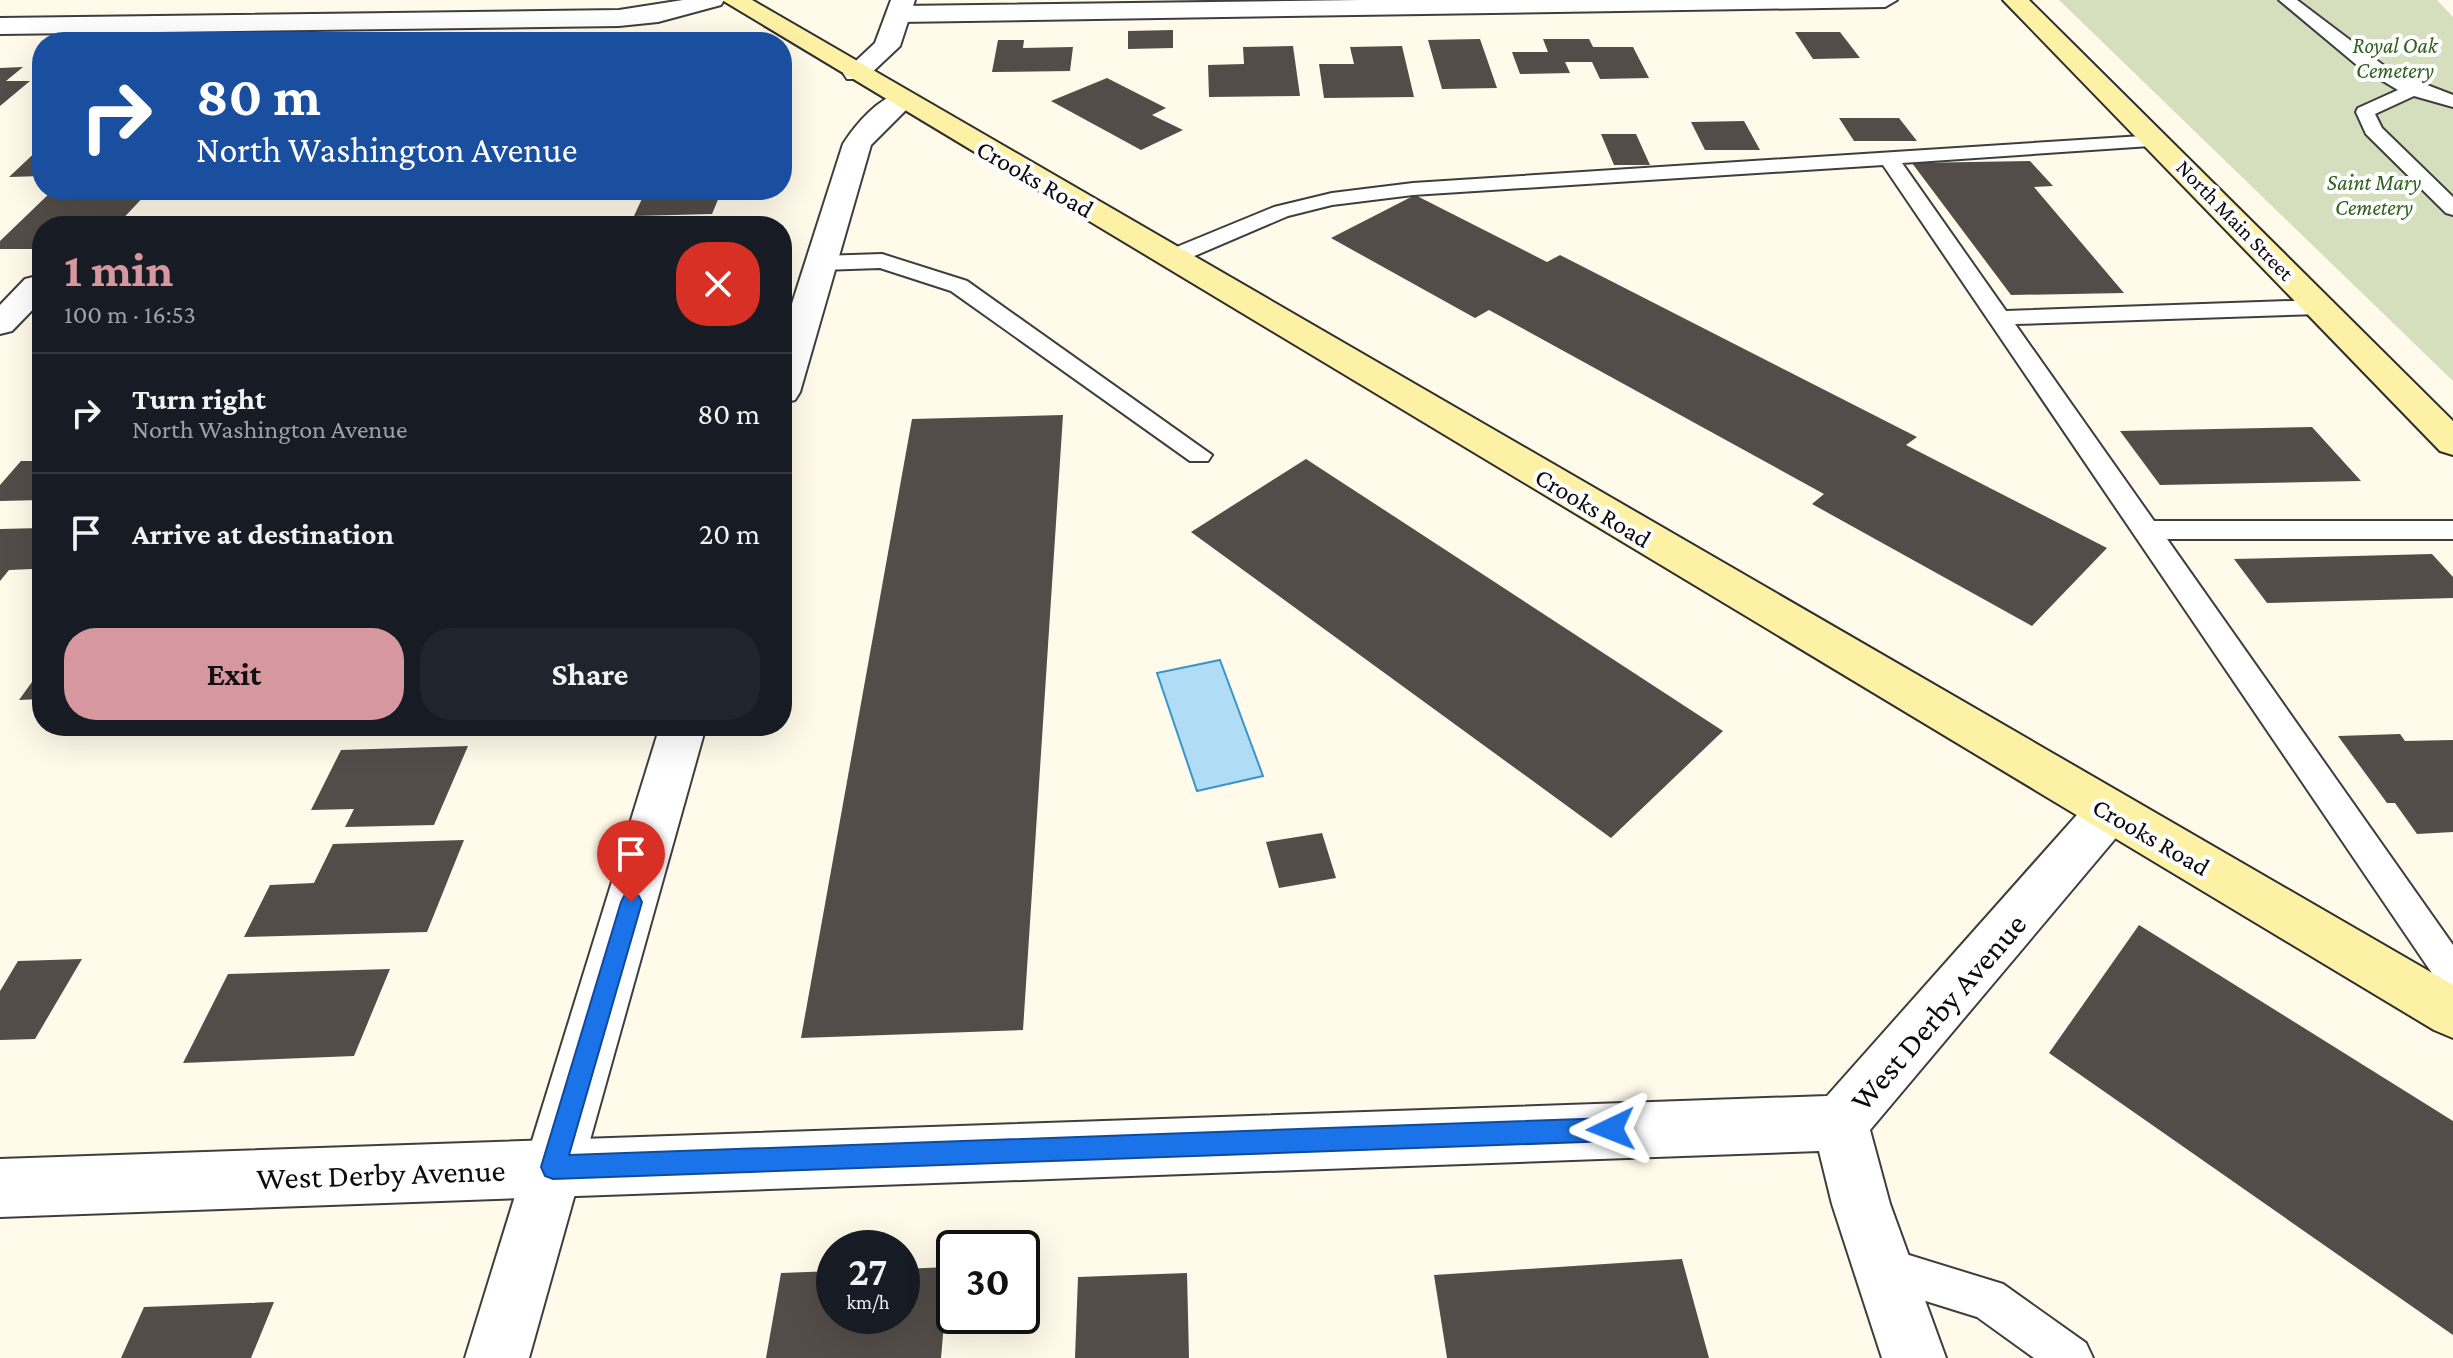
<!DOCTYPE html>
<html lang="en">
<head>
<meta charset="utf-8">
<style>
	body { margin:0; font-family:"Crimson Pro",serif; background:#20242c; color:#f1f3f6; height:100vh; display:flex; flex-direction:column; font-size:30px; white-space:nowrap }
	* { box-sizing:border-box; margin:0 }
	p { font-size:26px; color:#9ea1a6 }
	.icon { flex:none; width:44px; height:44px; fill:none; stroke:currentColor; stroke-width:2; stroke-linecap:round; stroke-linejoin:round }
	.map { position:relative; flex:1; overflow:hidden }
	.side { position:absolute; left:32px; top:216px; width:760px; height:520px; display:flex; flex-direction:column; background:#171b24; border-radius:32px; box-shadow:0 8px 32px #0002 }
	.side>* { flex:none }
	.guide { position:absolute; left:32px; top:32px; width:760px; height:168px; border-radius:32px; box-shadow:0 8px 32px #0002; background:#1a4fa0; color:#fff; overflow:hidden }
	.speed { position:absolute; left:816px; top:1230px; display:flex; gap:16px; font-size:40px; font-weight:700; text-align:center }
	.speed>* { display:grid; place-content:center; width:104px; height:104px; border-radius:50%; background:#171b24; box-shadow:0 8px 32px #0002; line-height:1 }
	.speed small { font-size:20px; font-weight:400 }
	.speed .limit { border:4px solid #111; border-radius:12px; background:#fff; color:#111 }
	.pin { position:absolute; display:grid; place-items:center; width:68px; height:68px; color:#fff; margin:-82px -34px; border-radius:50% 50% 50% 0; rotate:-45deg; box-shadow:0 0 8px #0007 }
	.pin .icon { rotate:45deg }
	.me { position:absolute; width:88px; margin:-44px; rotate:268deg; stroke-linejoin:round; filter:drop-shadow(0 0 6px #0008) }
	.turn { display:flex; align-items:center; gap:28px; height:168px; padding:0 32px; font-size:36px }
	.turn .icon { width:104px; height:104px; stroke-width:2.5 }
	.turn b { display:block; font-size:56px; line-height:68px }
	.round { display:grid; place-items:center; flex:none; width:84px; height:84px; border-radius:32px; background:#20242c }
	.head { display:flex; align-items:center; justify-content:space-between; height:136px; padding:0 32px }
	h1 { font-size:48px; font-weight:700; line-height:60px; color:#d7979e }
	.action { display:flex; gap:16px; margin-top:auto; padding:16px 32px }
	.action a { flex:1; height:92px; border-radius:32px; background:#d7979e; color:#111; font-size:32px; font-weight:700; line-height:92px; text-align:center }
	.action a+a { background:#20242c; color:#f1f3f6 }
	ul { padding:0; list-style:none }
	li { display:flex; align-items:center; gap:24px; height:120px; padding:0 32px; border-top:2px solid #363941 }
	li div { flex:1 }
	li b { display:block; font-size:30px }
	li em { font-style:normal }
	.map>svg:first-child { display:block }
	.cemetery { fill:#d5dfbd }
	.water { fill:#b0ddf5; stroke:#3894ca; stroke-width:2 }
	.building { fill:#534c48 }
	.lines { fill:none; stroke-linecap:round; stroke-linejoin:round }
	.service-casing { stroke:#3e3e3e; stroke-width:4 }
	.minor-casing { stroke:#3e3e3e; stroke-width:4 }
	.tertiary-casing { stroke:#3e3e3e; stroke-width:4 }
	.secondary-casing { stroke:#2d2d2d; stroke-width:4 }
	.service { fill:#fff; fill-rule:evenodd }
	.minor { fill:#fff; fill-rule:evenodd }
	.tertiary { fill:#fff; fill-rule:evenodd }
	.secondary { fill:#fdf1a6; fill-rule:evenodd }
	.route { fill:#1a73e8; stroke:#114b97; stroke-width:2 }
	.labels { text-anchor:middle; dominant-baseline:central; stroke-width:8; stroke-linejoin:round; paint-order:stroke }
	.far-park-label { font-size:22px; font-style:italic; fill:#2d611e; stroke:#fff }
	.far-street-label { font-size:22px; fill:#0b0b0b; stroke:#fff }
	.street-label { font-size:26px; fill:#0b0b0b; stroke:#fff }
	.near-street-label { font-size:32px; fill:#0b0b0b; stroke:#fff }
</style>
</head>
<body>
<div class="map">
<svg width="2453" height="1358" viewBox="0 0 2453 1358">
	<rect width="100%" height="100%" fill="#fffae9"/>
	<path class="cemetery" d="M2059 0H2437L2453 17V381Z"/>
	<path class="water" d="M1220 660 1263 776 1197 791 1157 673Z"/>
	<path class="building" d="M1173 30V48L1128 49V31Z
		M1795 32H1840L1860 58 1813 59Z
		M1480 39 1497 88 1442 89 1428 40Z
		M1543 39H1589L1593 47H1633L1649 78 1600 79 1592 62H1565L1570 73 1520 74 1512 52H1548Z
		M998 40H1024L1023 48 1073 47 1070 71 992 72Z
		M1293 46 1300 96 1209 97 1208 65 1244 64 1243 47Z
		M1402 46 1414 97 1324 98 1319 64H1354L1350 47Z
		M23 67 6 81H30L0 106V68Z
		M1107 78 1166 108 1152 115 1183 130 1141 150 1051 101Z
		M1839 118H1899L1917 141H1854Z
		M1744 121 1760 150H1705L1691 122Z
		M1601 134H1636L1650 165H1614Z
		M42 146V176L9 177Z
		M2030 161 2053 186 2034 187 2124 293 2011 295 1912 163Z
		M53 190H126L149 191 116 226H42V249H0V241Z
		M646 190H722L712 214 634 216Z
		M1415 195 1547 262 1560 255 1917 437 1906 445 2107 548 2032 626 1812 504 1824 494 1489 310 1475 318 1331 238Z
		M1063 415 1023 1030 801 1038 912 419Z
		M2312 427 2361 481 2160 485 2120 431Z
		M1306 459 1415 530 1723 731 1611 838 1191 532Z
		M21 461H42V500L0 501V485Z
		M42 528 35 537H42V557L32 569 9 570 0 581V529Z
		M2432 554 2453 577V598L2267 603 2234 559Z
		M42 668V699L19 700Z
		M2400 734 2405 741 2453 740V832L2417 834 2395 803H2387L2338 736Z
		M468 746 434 825 345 827 354 809 311 810 341 750Z
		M1322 833 1336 878 1279 888 1266 842Z
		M464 840 427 932 244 937 270 885 314 883 333 844Z
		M2139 925 2453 1121V1335L2049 1053Z
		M82 959 35 1039 0 1040V991L18 961Z
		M390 969 354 1056 183 1063 228 974Z
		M1682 1259 1709 1358H1447L1434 1275Z
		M949 1267 941 1358H766L781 1273 834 1271V1316H902V1269Z
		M1187 1273 1189 1358H1075L1078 1277Z
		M274 1302 251 1358H121L144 1307Z"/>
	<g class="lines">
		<g class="service-casing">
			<path id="service" d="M2279 0H2297L2391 71 2453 95V107L2414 96 2375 114 2382 128 2453 197V215L2446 213 2366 134 2356 112 2358 108 2398 90 2358 66Z
				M2158 135 2165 137 2168 141 2165 145 1902 163 2006 311 2320 300 2331 307 2320 314 2015 324 2154 521H2453V539H2167L2453 945V990L2440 985 1883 165 1413 195 1332 205 1288 216 1178 263 1170 265 1159 258 1162 253 1274 207 1332 193 1413 183Z
				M882 254 967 281 1212 455 1208 461H1190L951 291 880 268 821 270 810 263 821 256Z
				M1883 1247 2003 1284 2086 1343 2093 1358H2034L1977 1317 1868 1283 1862 1268 1868 1253Z"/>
		</g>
		<g class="minor-casing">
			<path id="minor" d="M683 0H724L721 5 658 22 619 26 0 34V18L619 10Z
				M1360 0H1897L1885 7 899 22 886 14 899 6Z
				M37 276 42 277V300L12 331 0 334V305L25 279Z
				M2108 793 2125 799 2132 813 2125 827 1870 1130 1890 1204 1946 1358H1882L1832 1204 1819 1151 0 1217V1159L1827 1096 2091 799Z"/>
		</g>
		<g class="tertiary-casing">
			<path id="tertiary" d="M891 0H915L900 46 865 79H847L843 73 875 43Z
				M902 92 912 94 916 100 871 145 800 392 795 400 782 403V335L843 144C856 124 878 98 902 92Z
				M660 726H706L529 1358H465Z"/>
		</g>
		<g class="secondary-casing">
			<path id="secondary" d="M722 0H752L2453 985V1038L2434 1030Z
				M2003 0H2029L2453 421V455L2440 451Z"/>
		</g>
		<use href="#service" class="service"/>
		<use href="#minor" class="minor"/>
		<use href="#tertiary" class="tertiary"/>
		<use href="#secondary" class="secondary"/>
	</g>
	<path class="route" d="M631 893 639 896 642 902 569 1155 1611 1118 1619 1121 1623 1129 1619 1138 1611 1141 553 1179 545 1176 541 1167 621 902 624 896Z"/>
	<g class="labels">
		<g class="far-park-label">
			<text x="2395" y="45">Royal Oak<tspan x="2395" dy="25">Cemetery</tspan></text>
			<text x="2374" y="182">Saint Mary<tspan x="2374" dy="25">Cemetery</tspan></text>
		</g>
		<g class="far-street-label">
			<text transform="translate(2235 220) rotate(46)">North Main Street</text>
		</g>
		<g class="street-label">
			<text transform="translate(1035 179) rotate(30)">Crooks Road</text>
			<text transform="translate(1593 508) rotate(31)">Crooks Road</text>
			<text transform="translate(2151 837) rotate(30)">Crooks Road</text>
		</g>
		<g class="near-street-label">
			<text transform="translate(1938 1012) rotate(-49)">West Derby Avenue</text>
			<text transform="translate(381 1174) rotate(-2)">West Derby Avenue</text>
		</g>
	</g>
</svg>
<div class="speed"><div>27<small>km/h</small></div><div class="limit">30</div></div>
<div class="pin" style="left:631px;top:902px;background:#d93025"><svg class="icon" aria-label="arrive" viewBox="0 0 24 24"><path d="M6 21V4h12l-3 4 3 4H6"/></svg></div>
<svg class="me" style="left:1611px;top:1129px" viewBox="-20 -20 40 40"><path d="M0-17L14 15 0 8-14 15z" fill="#1a73e8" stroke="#fff" stroke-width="4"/></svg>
<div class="guide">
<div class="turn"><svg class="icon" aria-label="right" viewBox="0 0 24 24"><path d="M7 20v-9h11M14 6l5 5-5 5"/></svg><div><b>80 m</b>North Washington Avenue</div></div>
</div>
<section class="side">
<div class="head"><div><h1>1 min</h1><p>100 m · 16:53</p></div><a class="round" style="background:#d93025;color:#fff"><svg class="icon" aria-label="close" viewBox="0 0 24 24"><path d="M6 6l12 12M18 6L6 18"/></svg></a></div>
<ul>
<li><svg class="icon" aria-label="right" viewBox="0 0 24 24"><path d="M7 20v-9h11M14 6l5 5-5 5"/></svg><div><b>Turn right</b><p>North Washington Avenue</p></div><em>80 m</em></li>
<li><svg class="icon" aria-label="arrive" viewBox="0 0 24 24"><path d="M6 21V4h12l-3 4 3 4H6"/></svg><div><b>Arrive at destination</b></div><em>20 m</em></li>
</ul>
<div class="action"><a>Exit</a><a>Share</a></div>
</section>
</div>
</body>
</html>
